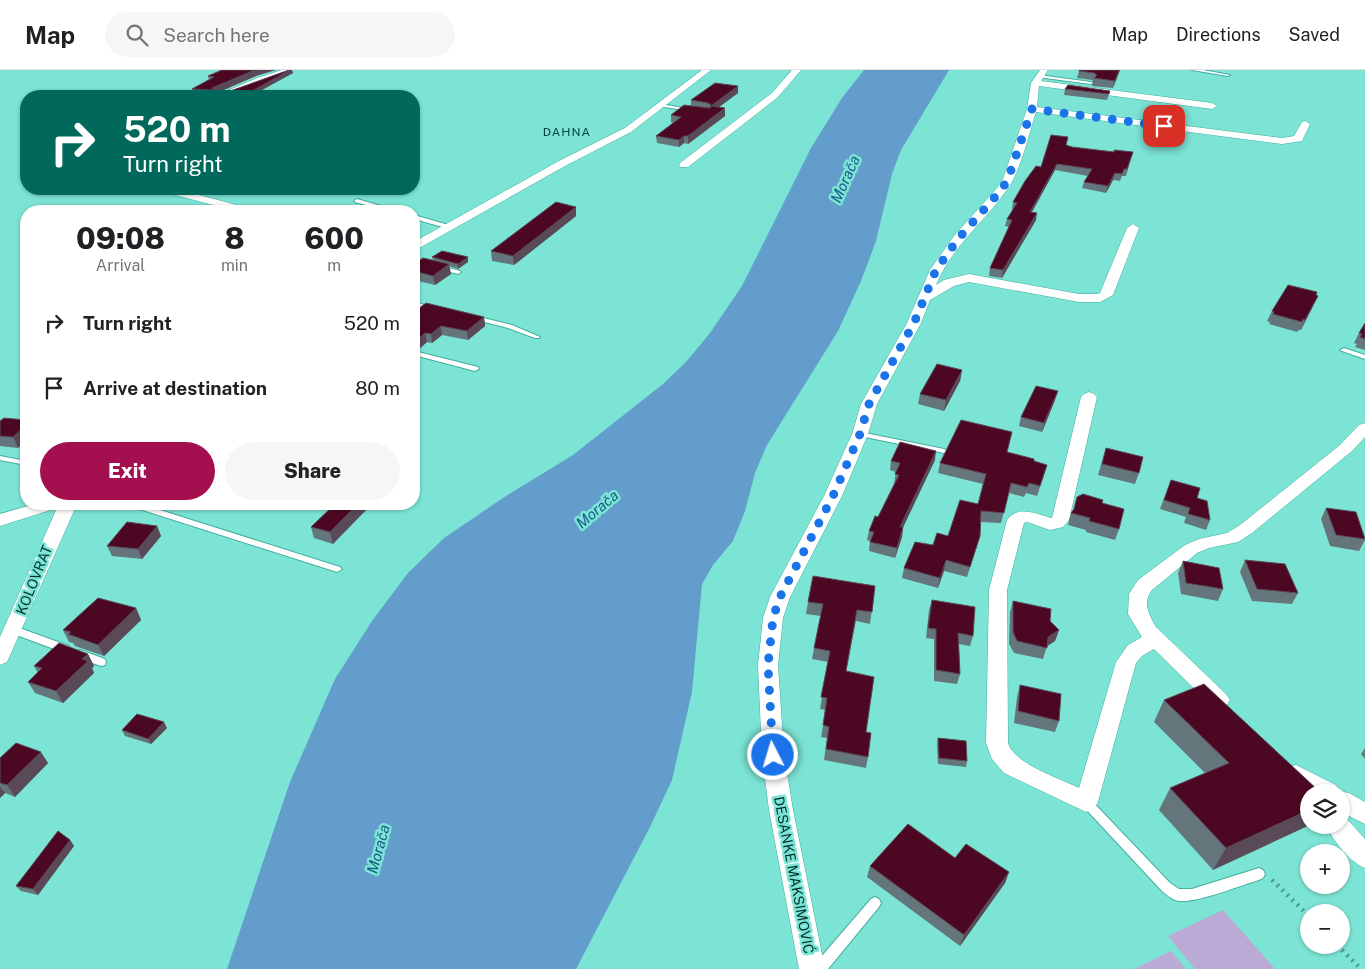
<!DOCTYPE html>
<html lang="en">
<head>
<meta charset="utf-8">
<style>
	body { margin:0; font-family:"Public Sans",sans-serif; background:#f6f6f6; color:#202124; height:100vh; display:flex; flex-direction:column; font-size:19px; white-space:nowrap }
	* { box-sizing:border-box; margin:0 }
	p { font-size:16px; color:#757577 }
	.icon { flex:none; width:28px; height:28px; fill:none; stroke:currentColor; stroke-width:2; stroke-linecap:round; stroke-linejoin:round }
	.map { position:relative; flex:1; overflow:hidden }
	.sheet { position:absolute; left:20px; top:135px; width:400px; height:305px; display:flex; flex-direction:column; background:#fff; border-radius:20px; box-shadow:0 1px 4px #0004 }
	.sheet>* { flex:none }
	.banner { position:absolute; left:20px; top:20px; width:400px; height:105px; border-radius:20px; box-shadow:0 1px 4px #0004; background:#00695c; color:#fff; overflow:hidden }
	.fabs { position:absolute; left:1300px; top:714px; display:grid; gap:10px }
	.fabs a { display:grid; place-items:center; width:50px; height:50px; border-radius:50%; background:#fff; box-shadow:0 1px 4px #0004; font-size:25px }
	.pin { position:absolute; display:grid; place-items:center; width:42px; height:42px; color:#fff; margin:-21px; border-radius:10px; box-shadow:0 2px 8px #0006 }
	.me { position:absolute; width:55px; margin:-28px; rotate:355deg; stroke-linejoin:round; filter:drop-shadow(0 0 4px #0008) }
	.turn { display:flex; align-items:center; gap:18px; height:105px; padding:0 20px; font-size:22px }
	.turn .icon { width:65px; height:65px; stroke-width:2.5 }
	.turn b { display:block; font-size:35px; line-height:42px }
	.eta { display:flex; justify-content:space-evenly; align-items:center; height:85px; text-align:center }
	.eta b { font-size:30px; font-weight:800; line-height:35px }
	.action { display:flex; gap:10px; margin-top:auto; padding:10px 20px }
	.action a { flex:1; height:58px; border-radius:30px; background:#a30f4f; color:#fff; font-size:20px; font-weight:800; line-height:58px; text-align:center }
	.action a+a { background:#f6f6f6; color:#202124 }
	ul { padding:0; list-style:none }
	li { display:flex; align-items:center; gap:15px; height:65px; padding:0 20px }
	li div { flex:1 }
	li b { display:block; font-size:19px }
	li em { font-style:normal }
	header { display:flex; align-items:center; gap:30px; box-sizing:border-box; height:70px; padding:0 25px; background:#fff; border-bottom:1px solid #e0e0e0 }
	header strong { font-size:24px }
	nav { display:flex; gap:28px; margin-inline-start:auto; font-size:18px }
	.search { width:350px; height:45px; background:#f6f6f6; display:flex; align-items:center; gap:12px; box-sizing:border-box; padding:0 18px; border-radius:28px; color:#757577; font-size:19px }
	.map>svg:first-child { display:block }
	.green { fill:#bcaad6 }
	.water { fill:#629dcc }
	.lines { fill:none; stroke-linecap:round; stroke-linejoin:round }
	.service-casing { stroke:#42aea0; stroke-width:2 }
	.minor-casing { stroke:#42aea0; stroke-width:1 }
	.path { stroke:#49998f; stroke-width:4.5; stroke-dasharray:2 5; stroke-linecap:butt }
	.service { fill:#fff; fill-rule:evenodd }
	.minor { fill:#fff; fill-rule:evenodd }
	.wall { fill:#64767c }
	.shaded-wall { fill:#5a4a58 }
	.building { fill:#4c0822; stroke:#5a4a58 }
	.route { stroke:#1a73e8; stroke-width:9; stroke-dasharray:0 16.2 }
	.labels { text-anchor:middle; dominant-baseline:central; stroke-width:5; stroke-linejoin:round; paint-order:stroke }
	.far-neighbourhood-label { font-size:12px; letter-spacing:1px; fill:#084740; stroke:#7ce4d5 }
	.street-label { font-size:14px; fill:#02332e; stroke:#7ce4d5 }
	.water-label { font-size:15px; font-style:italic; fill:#185b89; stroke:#7ce4d5 }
</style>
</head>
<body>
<header>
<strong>Map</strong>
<div class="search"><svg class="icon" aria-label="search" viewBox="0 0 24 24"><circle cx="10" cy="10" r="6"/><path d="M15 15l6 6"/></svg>Search here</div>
<nav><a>Map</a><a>Directions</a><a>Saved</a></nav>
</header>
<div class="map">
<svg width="1365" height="899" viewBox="0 0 1365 899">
	<rect width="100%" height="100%" fill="#7ce4d5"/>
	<path class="green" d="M1223 840 1275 899H1195L1168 866Z
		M1171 881 1186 899H1134Z"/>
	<path class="water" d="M864 0H949L901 80 892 104 876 171 861 211 838 261 767 375 755 403 745 441 733 471 713 495 702 514 692 622 672 710 650 757 576 899H227L290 712 335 609 372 551 408 503 444 468 506 426 573 385 663 314 686 292 710 263 742 216 811 78 842 28Z"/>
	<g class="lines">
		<g class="service-casing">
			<path id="service" d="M1192 0H1203L1230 5 1228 6Z
				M1039 5 1091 12 1093 13 1091 14 1037 7Z
				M660 34 690 39 692 40 690 41 658 36V34Z
				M357 129 395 140 396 141H388L355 132 354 131Z
				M414 145 452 156 453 157 450 159 414 149Z
				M414 189 460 201 461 202 458 204 414 193Z
				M414 232 435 238 436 239 433 241 414 236Z
				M475 246 512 255 540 267 539 268H535L508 258 473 249V247Z
				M1344 278 1365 285V289L1342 281 1340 280Z
				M414 281 478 297 479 299 475 301 414 285Z
				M857 362H860L944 379 948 381 944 383 860 366 856 364Z
				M0 386 26 391V395L0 390Z
				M129 434H141L340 497 342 499 337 502 334 501 130 436Z
				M14 556 69 576 70 579 69 582 65 583 11 563 9 560 11 557Z
				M80 580 105 589 106 592 105 595 101 596 76 587 75 584 76 581Z
				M1086 727 1090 729 1170 813 1179 819H1192L1259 798 1263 800 1265 804 1263 808 1259 810C1241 815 1191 836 1175 830 1170 828 1166 824 1162 821L1082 735 1080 732 1082 729Z
				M875 827 879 829 881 833 879 837 828 899H813L815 894 871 829Z"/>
		</g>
		<g class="minor-casing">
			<path id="minor" d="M282 0H295L227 26H215L257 8Z
				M702 0H711L631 62 565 96 414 181V172L557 92 625 58Z
				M792 0H801L778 27 688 97H680L679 95 680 93 772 23Z
				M1040 0H1048L1041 11 1212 33 1217 36 1212 39 1039 16 1037 37 1282 68 1294 66 1302 52 1305 51 1310 54 1302 71 1282 74 1036 42C1028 66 1021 101 1006 121 983 153 951 178 936 215L944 210 969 204 1079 224H1098L1100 223 1127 158 1133 154 1139 158 1113 225 1100 232H1079L969 212 954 216 930 230 921 253 877 334 868 364 842 426 790 527 783 548 778 595 784 685 793 740 825 899H799L769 740 762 685 758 595 763 548 770 527 824 426 852 364 861 334 907 253 930 200 954 166 998 117 1003 109 1027 39 1031 13Z
				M159 119H176L252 139 254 141H236L160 121Z
				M1089 322 1094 324 1097 327 1069 450 1063 457 1050 460 1027 452 1024 453 1007 520 1008 673C1014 694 1059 708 1079 718L1116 592 1128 575 1142 567 1128 544 1129 524 1138 510 1185 475 1199 469 1227 463 1240 455 1340 375 1359 355 1365 353V367L1352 381 1252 463 1238 472 1209 478 1197 483 1152 520C1142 532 1149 545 1156 557L1226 624 1230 630 1226 636 1219 638 1212 636 1154 579 1142 586 1136 593 1098 732 1094 739 1086 742 1004 703 992 689 986 673 989 520 1007 450C1018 434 1038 445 1052 448L1081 327 1084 324Z
				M35 434H77L7 592 0 595V567L57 438 0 456V444Z
				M1296 695 1336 715 1339 721 1349 723 1365 732V754L1341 742V722C1321 722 1295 725 1285 704L1288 697Z
				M1341 746 1346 748 1365 769V798C1349 792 1333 770 1326 755H1341Z"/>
		</g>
		<path class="path" d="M1272 810 1309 846
			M1337 875 1361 899"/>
		<use href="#service" class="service"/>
		<use href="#minor" class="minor"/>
	</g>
	<path class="wall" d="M219 0 256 6 214 24V26L194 25 192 19 209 10 208 6 220 1Z
		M289 0H292L293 3 251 26H223L222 24Z
		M1120 0 1113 18 1092 16 1093 11 1092 10 1077 8 1079 1Z
		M738 16V23L719 37 725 46 688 74 684 73 679 77 657 73 656 66 673 53 671 52V45L691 36V30Z
		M1065 19 1110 21 1107 30 1064 25Z
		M1066 75 1072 77 1114 82H1133L1126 106H1122L1120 111 1113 110 1106 123 1082 118 1084 112 1088 106 1055 100 1032 142 1036 150 1002 208 989 206 990 198 1009 157 1005 156 1007 149 1013 140 1012 139 1013 132 1041 97Z
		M576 146 514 195 492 191 491 181Z
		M432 187H468V192L458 199 449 196 451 204 435 215 414 210V194L433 190Z
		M1316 225 1313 236 1301 260H1299L1297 262 1269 254 1270 252 1267 251 1272 241Z
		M414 242 484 247 485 256 468 270 442 265 432 273 427 272 419 279 414 278Z
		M1365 253V280L1355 277 1357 274 1354 273 1359 263Z
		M962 300 960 311 944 341 918 334 920 324Z
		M1055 330 1042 362 1019 356 1021 347Z
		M26 350V370L18 378 0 376V351Z
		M1106 378 1139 403 1135 414 1098 405Z
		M1007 382 1034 391 1044 405 1037 426 1026 423 1024 427 1009 423 1001 453 981 452 980 466 967 507 944 501 938 518 902 508 904 498 933 475 948 466 978 434 983 414 938 403 940 393Z
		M935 390 903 457 902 467 895 488 869 481 870 471 867 470 869 461 878 447 894 414V413L896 402 890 400 891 391Z
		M1171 410 1197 428 1210 450 1206 460 1184 453 1186 447 1160 439Z
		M1077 427 1102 433 1119 459 1115 470 1086 462V460L1068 455 1071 443 1073 441Z
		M335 434 333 474 314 468 311 457Z
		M1326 438 1365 468V470L1359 481 1330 476 1321 449Z
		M157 456 161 466 142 489 112 486 107 476Z
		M1245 490 1298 523 1292 534 1252 531 1240 502Z
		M1183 491 1223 519 1218 531 1181 524 1178 503Z
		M875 516 870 554 856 551 846 601 866 662 868 687 866 698 824 690 827 668 821 667 826 640 820 639 828 592 812 589 814 578 821 546 806 544 808 532Z
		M932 530 973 566 970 576 959 574 960 604 957 614 934 611V569L926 568 929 540Z
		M1013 531 1050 551 1059 560 1055 571 1047 576 1043 589 1014 583 1009 574 1010 542Z
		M136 538 141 550 104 586 75 576 73 573 69 572 63 560Z
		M88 584 94 596 92 598 94 603 63 633 35 623 28 612 38 603 34 596Z
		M1020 615 1059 651 1055 662 1014 653 1017 627Z
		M1164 630 1320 722 1213 800 1159 740 1170 718 1205 703 1154 652Z
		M167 658 151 674 125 666 122 660Z
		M938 668 967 691 966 697 938 694 937 674Z
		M1365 678V689L1361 684Z
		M0 688 48 693 15 727 5 723 0 728Z
		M70 770 74 776 38 825 21 821 16 816Z
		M955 788 1009 802 1005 813 960 876 867 807 870 796Z"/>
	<path class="shaded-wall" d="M255 0H276L256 6 214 24 213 26 212 20V18Z
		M290 0H292L293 3 251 26H243Z
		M1119 0H1120L1113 18 1115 11Z
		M738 16V23L711 43V36Z
		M725 38V46L688 74V66Z
		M684 66V73L679 77V70Z
		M1057 94 1055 100 1028 149 1030 142Z
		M1115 103 1113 110 1106 123 1108 116Z
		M576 137V146L514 195 513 186Z
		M1037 143 1036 150 1002 208 1003 200Z
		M468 187V192L458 199V194Z
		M449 194 451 204 435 215 433 206Z
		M1318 226 1301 260 1305 250Z
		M484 247 485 256 468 270 467 261Z
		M441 256 442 265 432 273 431 264Z
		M425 263 427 272 419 279 417 270Z
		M962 300 960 311 944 341 946 330Z
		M1058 321 1055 330 1042 362 1044 353Z
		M26 355V370L18 378 13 367Z
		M936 381 935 390 899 466 900 457Z
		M416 382 418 393 414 397V384Z
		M358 434H372L333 474 330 462Z
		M157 456 161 466 142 489 138 479Z
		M903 457 902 467 895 488 897 478Z
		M946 490 944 501 938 518 940 508Z
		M136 538 141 550 104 586 98 575Z
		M1059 560 1055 571 1044 578 1048 567Z
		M88 584 94 596 92 598 94 603 63 633 56 621 82 589Z
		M164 652 167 658 151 674 148 669Z
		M41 682 48 693 15 727 7 715Z
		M0 717 5 723 0 728Z
		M1309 740V755H1310L1213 800 1226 778Z
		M70 770 74 776 38 825 33 819Z
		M1009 802 1005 813 960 876 964 865Z"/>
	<path class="building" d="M220 0H255L212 18V20L192 19 214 7 208 6 222 0Z
		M289 0H290L243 26 222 24Z
		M1079 0H1119L1115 11 1094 8 1097 5 1094 3 1079 1Z
		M715 13 738 16 711 36 725 38 688 66H684L679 70 656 66 681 47 671 45 684 35 710 38 711 35 708 33 691 30Z
		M1068 15 1110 21 1109 24 1065 19Z
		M1051 65 1068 67 1066 75 1072 77 1114 82V80L1133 82 1127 99H1124L1122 104 1115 103 1108 116 1084 112 1092 99 1057 94 1030 142 1037 143 1003 200 990 198 1012 150 1007 149 1017 133 1013 132 1025 111 1036 96 1041 97Z
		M556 132 576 137 513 186 491 181Z
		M442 181 468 187 458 194 432 187Z
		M423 188 449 194 433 206 414 201V194Z
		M1288 215 1317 222 1316 225 1318 226 1305 250 1303 249 1302 252 1273 244 1274 242 1272 241Z
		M426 233 484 247 467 261 441 256 431 264 425 263 417 270 414 269V242Z
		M1365 253V269L1360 267 1362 264 1359 263Z
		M937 294 962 300 946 330 920 324Z
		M1036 316 1058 321 1044 353 1021 347Z
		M4 348 26 350V355L13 367 0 366V351Z
		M961 350 1012 362 1007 382 1034 389V391L1047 395 1040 416 1029 413 1027 417 1011 413 1004 443 981 441 980 466 970 497 946 490 940 508 904 498 915 472 933 475 937 463 948 466 960 430 978 434 986 404 940 393Z
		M900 372 936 381 900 457H903L897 478 870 472 874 462 869 461 875 446 878 447 899 405 895 404 900 393 891 391Z
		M1106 378 1143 387 1139 403 1102 394Z
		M1171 410 1200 418 1197 428 1207 431 1210 450 1188 444 1190 438 1164 430Z
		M1083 424 1103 430 1102 433 1124 439 1119 459 1089 451 1090 448 1071 443 1074 439 1077 427Z
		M335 434H358L330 462 311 457Z
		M1326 438 1356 442 1365 469 1336 465Z
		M127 452 157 456 138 479 107 476Z
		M1245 490 1285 494 1298 523 1257 519Z
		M1183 491 1219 498 1223 519 1186 513Z
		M813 506 875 516 872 542 857 540 846 601 874 607 866 662 871 663 868 687 826 679 829 657 823 655 827 628 821 627 830 581 814 578 823 534 808 532Z
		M98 528 136 538 98 575 68 564 71 562 63 560Z
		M932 530 975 537 973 566 958 563 960 604 936 600V559L928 558Z
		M1013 531 1051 539 1050 551 1059 560 1048 567 1047 578 1017 571 1013 562Z
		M59 573 88 584 82 589 88 591 56 621 28 612 42 598 34 596Z
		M1204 614 1320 722H1309V740L1226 778 1170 718 1229 693 1164 630Z
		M1020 615 1061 624 1059 651 1018 641Z
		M137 644 164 652 148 669 122 660Z
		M938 668 966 671 967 691 939 688Z
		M16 673 41 682 7 715 0 713V688Z
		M908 754 955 788 966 774 1009 802 964 865 870 796Z
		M58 761 70 770 33 819 16 816Z"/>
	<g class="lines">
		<path class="route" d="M773 685 768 595 773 548 780 527 833 426 860 364 869 334 914 253 936 200 958 169 1002 119 1008 109 1032 39 1164 56"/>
	</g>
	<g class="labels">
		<g class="far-neighbourhood-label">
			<text x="567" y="62">DAHNA</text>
		</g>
		<g class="street-label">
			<text transform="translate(34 510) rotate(-68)">KOLOVRAT</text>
			<text transform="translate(794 805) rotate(79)">DESANKE MAKSIMOVIĆ</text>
		</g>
		<g class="water-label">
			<text transform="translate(845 109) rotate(-66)">Morača</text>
			<text transform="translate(597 439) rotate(-40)">Morača</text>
			<text transform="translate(378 779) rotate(-75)">Morača</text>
		</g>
	</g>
</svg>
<div class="fabs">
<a><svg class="icon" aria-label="layers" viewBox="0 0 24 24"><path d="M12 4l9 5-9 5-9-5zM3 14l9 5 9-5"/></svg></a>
<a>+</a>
<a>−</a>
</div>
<div class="pin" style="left:1164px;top:56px;background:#d93025"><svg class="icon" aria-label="arrive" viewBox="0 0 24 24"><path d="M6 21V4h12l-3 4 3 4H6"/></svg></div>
<svg class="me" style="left:773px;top:685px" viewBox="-20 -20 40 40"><circle r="17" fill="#1a73e8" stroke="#fff" stroke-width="3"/><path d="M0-11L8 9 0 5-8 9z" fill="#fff"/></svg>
<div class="banner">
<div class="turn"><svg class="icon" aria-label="right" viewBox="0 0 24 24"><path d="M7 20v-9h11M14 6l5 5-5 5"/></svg><div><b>520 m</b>Turn right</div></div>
</div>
<section class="sheet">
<div class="eta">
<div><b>09:08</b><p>Arrival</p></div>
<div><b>8</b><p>min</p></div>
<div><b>600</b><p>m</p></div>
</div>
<ul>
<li><svg class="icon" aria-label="right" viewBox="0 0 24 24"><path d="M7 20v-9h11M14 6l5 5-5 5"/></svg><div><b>Turn right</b></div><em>520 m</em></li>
<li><svg class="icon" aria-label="arrive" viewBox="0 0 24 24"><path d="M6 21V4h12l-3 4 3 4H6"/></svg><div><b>Arrive at destination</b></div><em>80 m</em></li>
</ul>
<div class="action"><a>Exit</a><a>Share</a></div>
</section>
</div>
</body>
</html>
